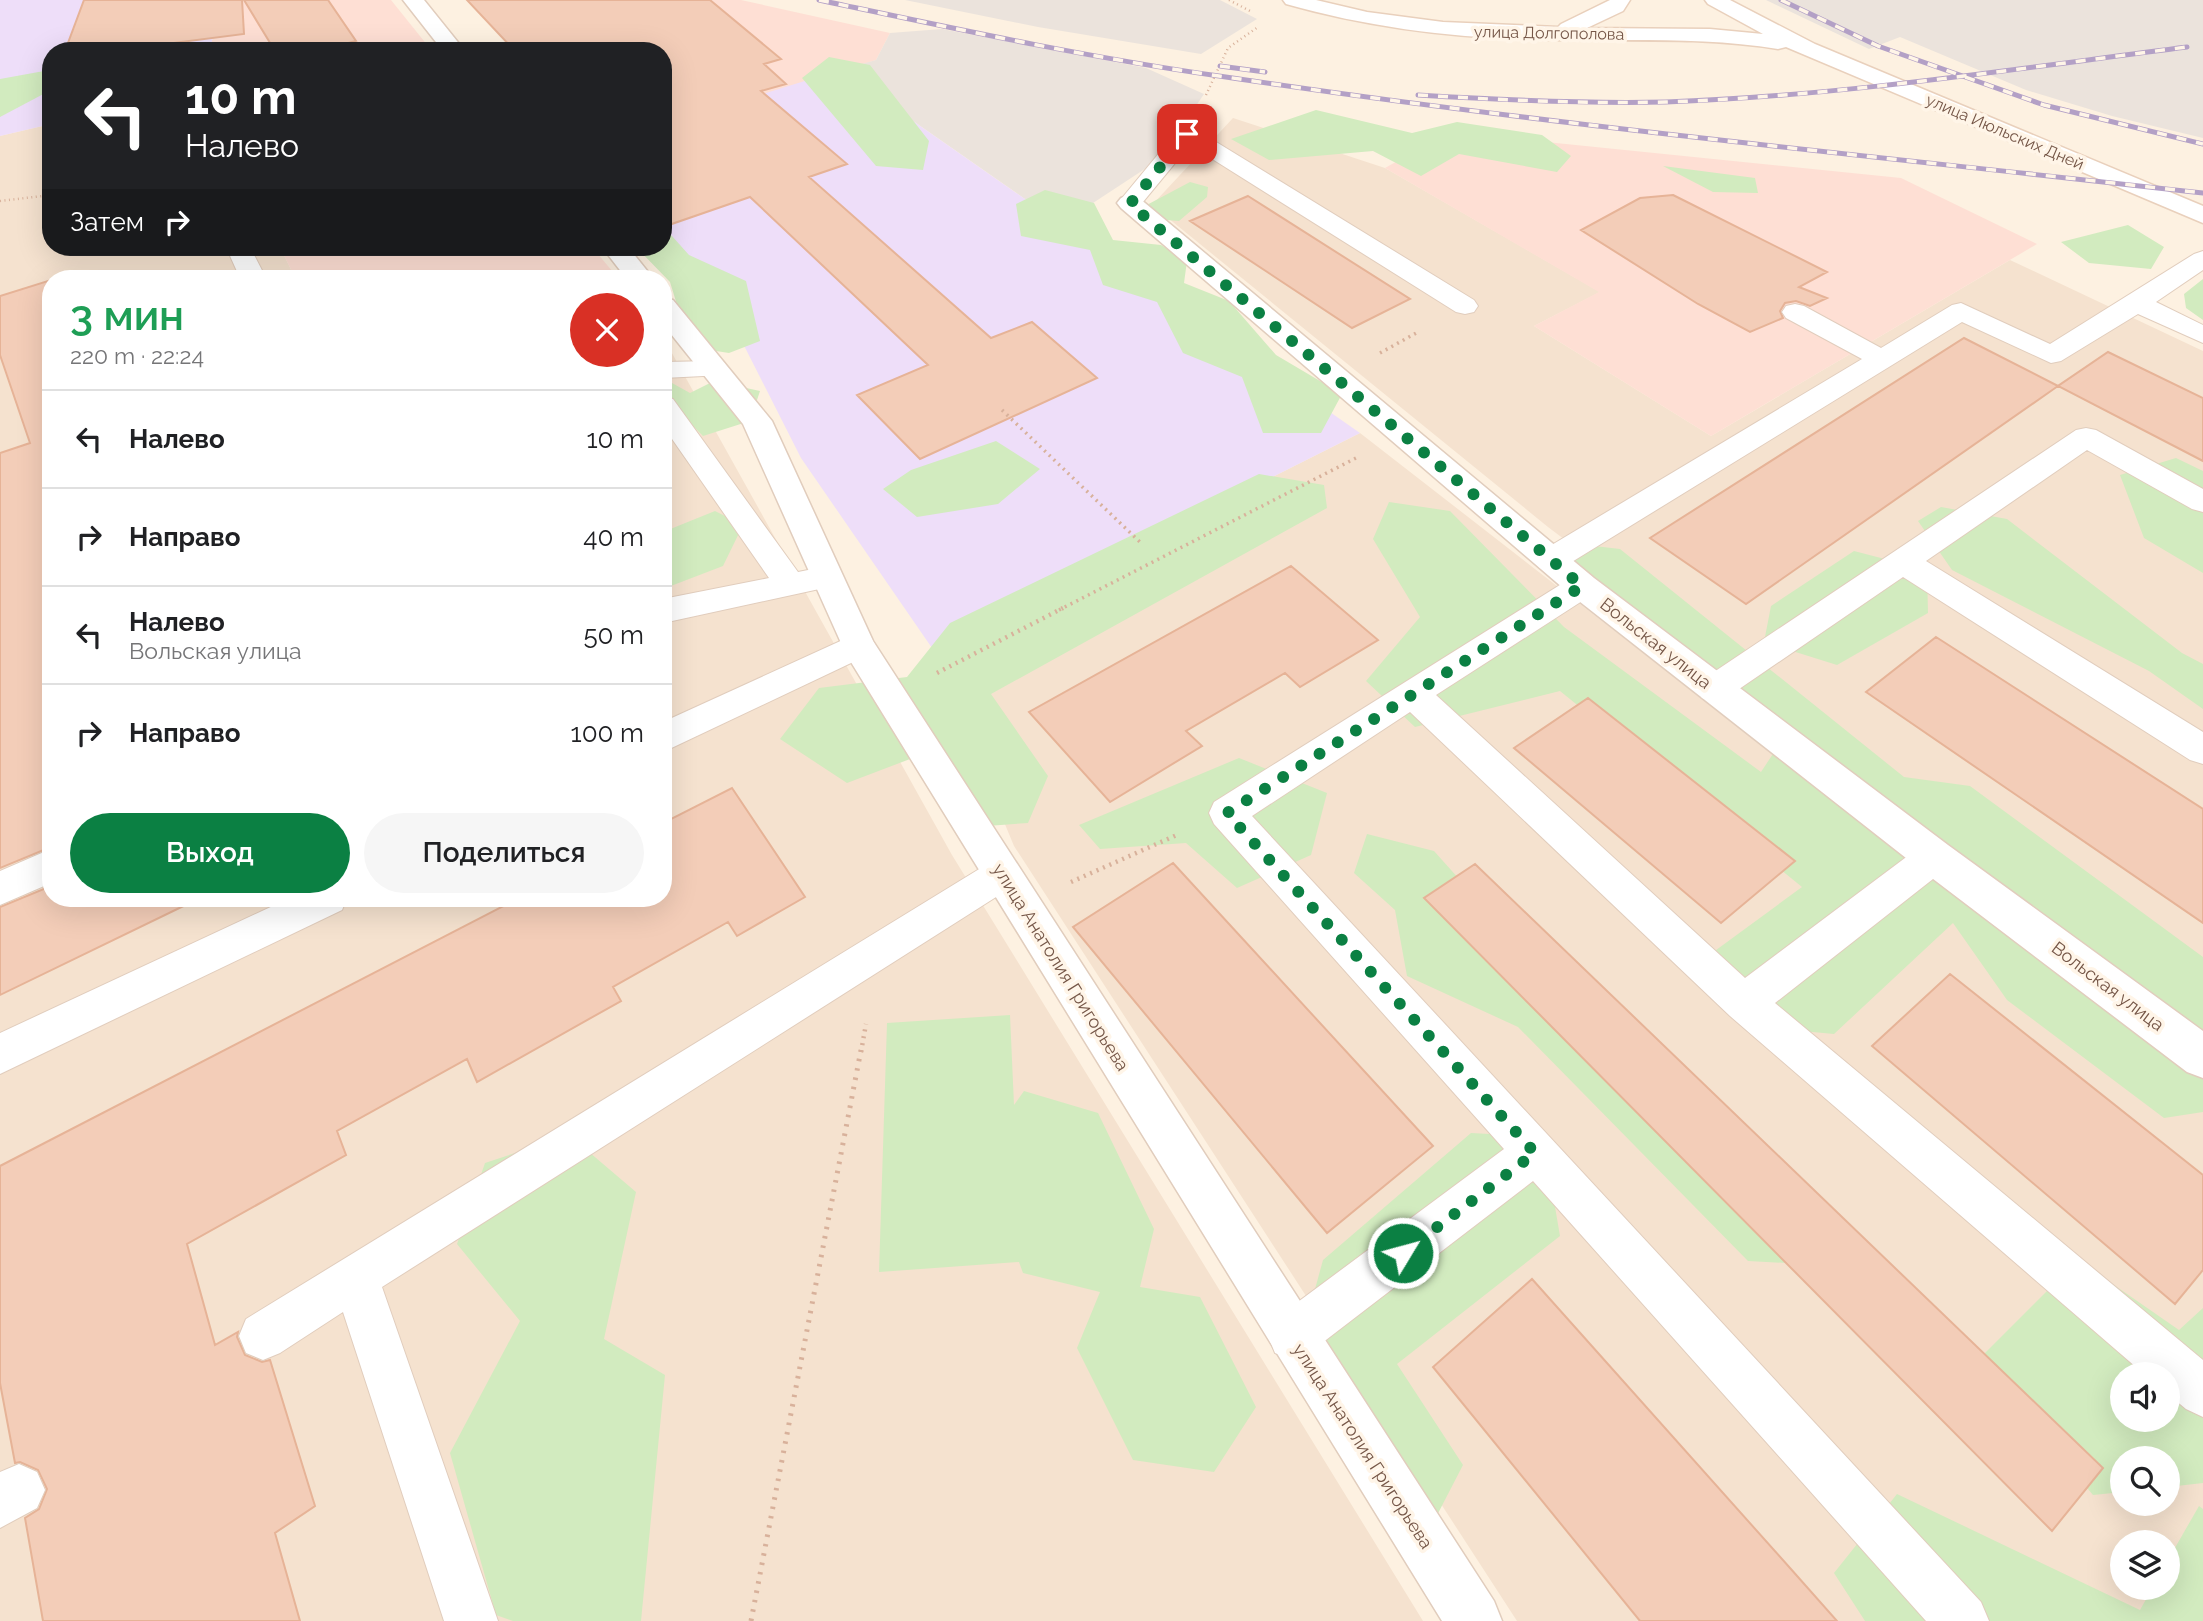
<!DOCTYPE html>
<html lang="ru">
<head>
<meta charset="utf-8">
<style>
	body { margin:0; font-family:Raleway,sans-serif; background:#f6f6f6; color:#202124; height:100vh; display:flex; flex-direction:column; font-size:26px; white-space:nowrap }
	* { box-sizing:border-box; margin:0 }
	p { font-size:23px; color:#757577 }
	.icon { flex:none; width:38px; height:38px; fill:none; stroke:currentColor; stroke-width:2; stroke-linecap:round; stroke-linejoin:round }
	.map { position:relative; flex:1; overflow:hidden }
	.details { position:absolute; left:42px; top:270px; width:630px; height:637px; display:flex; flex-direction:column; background:#fff; border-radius:28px; box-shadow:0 7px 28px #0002 }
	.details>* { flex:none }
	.hud { position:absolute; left:42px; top:42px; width:630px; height:214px; border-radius:28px; box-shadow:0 7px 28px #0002; background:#202124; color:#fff; overflow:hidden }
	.fabs { position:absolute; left:2110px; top:1362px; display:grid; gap:14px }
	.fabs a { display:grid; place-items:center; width:70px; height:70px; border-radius:50%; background:#fff; box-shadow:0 7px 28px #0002; font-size:35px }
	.pin { position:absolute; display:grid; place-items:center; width:60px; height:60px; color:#fff; margin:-30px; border-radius:14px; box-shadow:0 4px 10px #0006 }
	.me { position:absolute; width:77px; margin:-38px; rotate:53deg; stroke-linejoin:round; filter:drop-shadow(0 0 5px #0008) }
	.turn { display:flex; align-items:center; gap:24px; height:147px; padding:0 28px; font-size:32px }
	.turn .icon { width:91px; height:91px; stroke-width:2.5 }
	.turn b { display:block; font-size:49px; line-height:60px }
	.then { display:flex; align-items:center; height:66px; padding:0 28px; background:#0003; gap:14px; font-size:26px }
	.round { display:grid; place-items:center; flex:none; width:74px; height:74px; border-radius:37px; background:#f6f6f6 }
	.summary { display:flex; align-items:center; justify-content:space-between; height:119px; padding:0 28px }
	h1 { font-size:42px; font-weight:600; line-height:52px; color:#1e9e55 }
	.action { display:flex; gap:14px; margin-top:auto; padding:14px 28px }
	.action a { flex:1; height:80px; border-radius:42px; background:#0b8043; color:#fff; font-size:28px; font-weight:600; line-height:80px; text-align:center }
	.action a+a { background:#f6f6f6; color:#202124 }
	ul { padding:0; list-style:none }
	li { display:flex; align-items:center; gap:21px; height:98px; padding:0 28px; border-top:2px solid #e0e0e0 }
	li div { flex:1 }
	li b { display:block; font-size:26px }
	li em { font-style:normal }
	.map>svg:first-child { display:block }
	.residential { fill:#f5e2cf; fill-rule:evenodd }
	.commercial { fill:#fedfd4 }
	.industrial { fill:#ebe3dc }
	.education { fill:#eedef9 }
	.green { fill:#d2ebbf; fill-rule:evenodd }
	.building { fill:#f3cdb8; stroke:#e6b397; stroke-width:2 }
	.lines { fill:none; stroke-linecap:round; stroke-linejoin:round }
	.lane-casing { stroke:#e1cdbd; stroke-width:2 }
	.street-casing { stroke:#e1cdbd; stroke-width:3 }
	.secondary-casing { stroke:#e9d0bc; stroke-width:3 }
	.path-far3 { stroke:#d8b19b; stroke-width:2.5; stroke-dasharray:1 3.5; stroke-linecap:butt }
	.path-far2 { stroke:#d8b19b; stroke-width:3.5; stroke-dasharray:2 4.5; stroke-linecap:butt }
	.path-far1 { stroke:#d8b19b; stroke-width:4.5; stroke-dasharray:2 5; stroke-linecap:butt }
	.path { stroke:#d8b19b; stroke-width:5; stroke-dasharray:2.5 7; stroke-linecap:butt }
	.lane { fill:#fff; fill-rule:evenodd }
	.street { fill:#fff; fill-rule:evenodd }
	.secondary { fill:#fff; fill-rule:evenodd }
	.rail-casing { stroke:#b3a0c6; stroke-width:5 }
	.rail { stroke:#fff5e8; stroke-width:3.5; stroke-dasharray:10; stroke-linecap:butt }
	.route { stroke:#0b8043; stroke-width:12; stroke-dasharray:0 21.6 }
	.labels { text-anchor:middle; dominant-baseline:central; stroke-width:7; stroke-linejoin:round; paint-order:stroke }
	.far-street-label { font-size:16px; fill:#755647; stroke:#fff5e8 }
	.street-label { font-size:18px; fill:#755647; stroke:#fff5e8 }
</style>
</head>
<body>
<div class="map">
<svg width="2203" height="1621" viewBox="0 0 2203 1621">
	<rect width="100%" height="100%" fill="#fdf1e1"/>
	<path class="residential" d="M1233 118 1385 168 1600 292 1534 326 1711 436 2010 260 2203 351V1022L1548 527 1152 205Z
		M51 124V247H280L295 278H51V898H663V337L952 855 1423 1621H0V136Z
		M1360 433 1880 837 2203 1079V1621H1517L1014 846 932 648ZM2123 1374H2168V1419H2123ZM2123 1458H2168V1503H2123ZM2123 1542H2168V1587H2123Z"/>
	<path class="commercial" d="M220 0H391L432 51H210Z
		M467 0H741L890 33 876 60 663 125V51H515Z
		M1449 132 1901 178 2037 244 1711 436 1534 326 1599 292 1385 168Z
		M280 247H592L618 278H295Z"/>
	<path class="industrial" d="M905 0H1220L1257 19 1201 54 1038 27Z
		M1766 0H2203V138L2112 116 2026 90 1900 37 1869 49Z
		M942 29 1146 68 1204 94 1160 159 1061 224 840 70 876 60 890 33Z"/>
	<path class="education" d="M0 0H220L210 51H51V124L0 136Z
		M840 70 1360 433 932 648 801 458 727 312 663 246V125Z"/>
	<path class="green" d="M829 57 870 65 929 141 923 170 876 166 802 78Z
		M44 71 51 81V90L0 117V79Z
		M1316 110 1412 133 1457 122 1542 135 1571 156 1557 172 1459 154 1421 176 1373 151 1269 160 1231 139Z
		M1663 166 1755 178 1758 193 1713 192Z
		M1190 182 1208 187 1207 197 1179 221 1153 219 1143 207Z
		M1045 190 1094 203 1113 240 1161 245 1187 261 1184 283 1229 301 1276 355 1342 394 1321 433H1263L1242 377 1183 353 1157 302 1103 285 1090 250 1021 236 1016 204Z
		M2128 225 2164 247 2151 269 2089 263 2061 242Z
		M663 226 689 255 746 281 760 341 729 353 690 347 670 282 636 247H663Z
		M2203 279V320L2186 308 2184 294Z
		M663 378 690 393 714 381 760 391 750 421 703 436 680 413 663 418Z
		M996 441 1040 469 998 504 917 517 883 489 911 470Z
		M2176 458 2203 471V573L2144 538 2120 475Z
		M1259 474 1324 485 1327 508 991 694 1048 776 1028 823 959 828 931 751 847 783 780 739 819 688 907 677 950 623Z
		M1389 502 1450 511 1564 627 1761 772 1788 731 1576 572 1560 542 1620 549 1904 777 1970 786 2203 957V1112L2164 1118 2007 1000 1953 923 1834 1034 1739 1025 1712 953 1802 887 1560 691 1415 727 1366 681 1420 617 1373 539Z
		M1941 507 2007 519 2182 653 2203 664V709L2149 671 1952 570 1918 521Z
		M715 511 743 525 723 566 663 589V532Z
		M1854 551 1927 570 1928 613 1837 665 1764 642 1771 606Z
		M1239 758 1327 793 1311 855 1237 888 1186 843 1100 849 1079 825Z
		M1367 834 1434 851 1558 989 1825 1265 1748 1261 1518 1027 1407 976 1395 910 1354 873Z
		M1010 1015 1014 1105 1024 1091 1098 1113 1154 1229 1140 1287 1200 1297 1256 1407 1214 1472 1133 1460 1077 1348 1100 1292 1023 1273 1019 1262 879 1272 887 1023Z
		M1471 1133 1543 1137 1560 1236 1397 1364 1463 1465 1433 1523 1293 1369 1323 1260Z
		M569 1135 636 1192 604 1339 665 1375 641 1621H513L496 1615 450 1453 520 1321 457 1244 485 1163Z
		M2078 1260 2179 1330 2203 1308V1483L2168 1487V1458H2123V1492L2093 1495 1979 1359ZM2123 1374H2168V1419H2123Z
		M1897 1494 2140 1610 2153 1587H2168V1560L2199 1506 2203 1509V1621H1865L1834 1573Z"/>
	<path class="building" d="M84 0H242L244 34 111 51H65Z
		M244 0H328L356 41 317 51H275Z
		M467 0H710L781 59 764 64 786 84 761 91 847 164 809 177 991 338 1032 322 1097 378 920 459 857 395 928 365 750 197 663 227V51H515Z
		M1673 195 1827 272 1799 287 1827 298 1810 306 1796 301 1785 303 1780 311 1783 318 1750 332 1698 304 1581 230 1640 198Z
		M1248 196 1410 299 1352 328 1190 221Z
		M51 280V847L0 868V453L30 443 0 355V296Z
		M1964 338 2058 386 1746 604 1650 538Z
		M2108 352 2203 398V461L2058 386Z
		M1291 566 1378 640 1300 687 1285 673 1186 731 1202 746 1110 802 1029 712Z
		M1936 637 2203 809V923L1866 692Z
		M1588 698 1795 861 1721 923 1514 748Z
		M732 788 805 897 737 936 728 922 613 987 621 1001 477 1082 467 1059 337 1131 346 1155 187 1244 215 1345 238 1332 237 1337 245 1355 262 1362 270 1360 315 1506 275 1533 300 1621H43L25 1518 39 1509 47 1489 38 1470 20 1462 15 1463 0 1383V1166L519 898H663V823Z
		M1173 863 1433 1146 1327 1233 1073 927Z
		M1475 864 2103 1468 2052 1531 1424 898Z
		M51 886V898H200L0 995V907Z
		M1950 974 2203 1175V1270L2175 1304 1872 1046Z
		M1532 1279 1790 1568 1837 1621H1640L1433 1367Z"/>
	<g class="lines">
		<g class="lane-casing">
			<path id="lane" d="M1187 127 1195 129 1474 300 1478 306 1474 312 1465 314 1456 312 1190 145 1138 208H1122L1118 203 1122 198 1179 129Z
				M226 247H250L266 278H240Z
				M2203 251V270L2156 302 2203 325V343L2138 314 2061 361 2051 363 1962 322 1562 568 1551 571 1540 568 1535 560 1540 552 1862 359 1786 318 1782 312 1786 306 1795 304 1804 306 1881 348 1952 305 1961 303 2050 344 2194 254Z
				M714 361 724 363 728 369 724 375 663 378V362Z
				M663 396 673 399 798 572 813 569 824 572 829 580 824 588 663 623V599L769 578 663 426Z
				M2086 428 2096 430 2203 489V512L2192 509 2087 450 1926 561 2203 732V764L2190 760 1903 577 1726 698 1714 702 1702 698 1697 689 1702 680 2076 430Z
				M1582 575 1593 578 1598 586 1593 594 1436 695 1745 978 1921 846 1934 841 1947 846 1953 857 1947 868 1775 1003 2203 1360V1417L2186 1409 2168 1394V1374H2144L1730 1016 1410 712 1252 816 1981 1602 1989 1621H1926L1533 1181 1309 1353 1292 1360 1275 1353 1268 1336 1275 1319 1504 1149 1214 824 1209 813 1214 802 1571 578Z
				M858 633 870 636 875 645 870 654 663 752V722Z
				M51 849V883L0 905V871Z
				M1002 858 1015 863 1021 874 1015 885 382 1287 498 1621H444L343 1312 280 1353 263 1360 246 1353 239 1336 246 1319 989 863Z
				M290 898H347L342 910 0 1074V1033Z
				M19 1464 37 1472 45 1490 37 1508 0 1528V1472Z"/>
		</g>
		<g class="street-casing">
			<path id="street" d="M403 0H424L465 51H443Z
				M1130 195 1139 198 1594 578 1948 845 2203 1031V1078L2187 1072 1920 869 1570 594 1121 208 1117 203 1121 198Z
				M602 247H628L653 278H626Z
				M663 298 673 300 772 421 873 641 1494 1601 1502 1621H1442L846 654 743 424 663 324Z"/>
		</g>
		<g class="secondary-casing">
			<path id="secondary" d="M1283 0H1316L1367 12 1443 22 1558 27 1561 24 1610 0H1630L1623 11 1587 28 1710 29 1763 34 1708 4 1705 0H1730L1815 44 2203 206V223L1786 47 1778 49C1704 37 1629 41 1554 40 1463 39 1374 29 1286 4Z"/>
		</g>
		<path class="path-far3" d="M1229 0 1252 12
			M1206 95 1228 48 1258 27
			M0 201 51 195"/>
		<path class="path-far2" d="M1380 353 1418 332
			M1002 410 1141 543
			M1059 610 1356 458"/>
		<path class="path-far1" d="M937 673 1063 608
			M1071 882 1179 834
			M861 1052 866 1024"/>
		<path class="path" d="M751 1621 861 1050"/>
		<use href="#lane" class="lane"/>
		<use href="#street" class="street"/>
		<use href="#secondary" class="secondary"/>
		<g class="rail-casing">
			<path id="rail" d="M819 0C952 28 1085 57 1219 76 1546 125 1875 156 2203 193
				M1781 0 1878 46 2044 105 2203 144
				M1220 66 1265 72
				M1418 95C1501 100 1583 104 1666 102 1841 96 2014 69 2187 47"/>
		</g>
		<use href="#rail" class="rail"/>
	</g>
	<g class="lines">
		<path class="route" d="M1187 134 1130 204 1582 586 1227 813 1535 1153 1403 1253"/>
	</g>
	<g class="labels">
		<g class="far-street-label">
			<text transform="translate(1549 33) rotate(1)">улица Долгополова</text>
			<text transform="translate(2005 132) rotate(23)">улица Июльских Дней</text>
		</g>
		<g class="street-label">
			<text transform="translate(1656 643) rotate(38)">Вольская улица</text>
			<text transform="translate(1061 967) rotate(58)">улица Анатолия Григорьева</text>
			<text transform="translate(2108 986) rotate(37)">Вольская улица</text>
			<text transform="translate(1363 1446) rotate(57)">улица Анатолия Григорьева</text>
		</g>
	</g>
</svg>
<div class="fabs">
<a><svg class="icon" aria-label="sound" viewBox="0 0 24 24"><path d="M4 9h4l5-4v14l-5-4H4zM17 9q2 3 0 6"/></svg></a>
<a><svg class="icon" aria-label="search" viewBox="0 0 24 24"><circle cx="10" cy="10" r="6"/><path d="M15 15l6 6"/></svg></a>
<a><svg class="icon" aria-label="layers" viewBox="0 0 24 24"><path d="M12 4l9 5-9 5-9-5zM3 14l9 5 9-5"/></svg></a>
</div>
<div class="pin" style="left:1187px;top:134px;background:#d93025"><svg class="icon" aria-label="arrive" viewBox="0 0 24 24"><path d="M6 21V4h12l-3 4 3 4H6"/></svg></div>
<svg class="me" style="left:1403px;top:1253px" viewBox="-20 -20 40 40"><circle r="17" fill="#0b8043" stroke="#fff" stroke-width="3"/><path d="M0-11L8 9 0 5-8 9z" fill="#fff"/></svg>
<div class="hud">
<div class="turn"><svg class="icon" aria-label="left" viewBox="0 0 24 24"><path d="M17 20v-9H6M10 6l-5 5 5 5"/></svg><div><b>10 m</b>Налево</div></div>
<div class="then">Затем<svg class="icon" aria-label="right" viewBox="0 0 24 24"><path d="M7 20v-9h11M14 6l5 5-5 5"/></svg></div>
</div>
<section class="details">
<div class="summary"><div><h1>3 мин</h1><p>220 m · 22:24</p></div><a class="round" style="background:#d93025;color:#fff"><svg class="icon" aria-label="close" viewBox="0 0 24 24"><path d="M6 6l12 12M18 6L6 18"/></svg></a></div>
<ul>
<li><svg class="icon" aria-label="left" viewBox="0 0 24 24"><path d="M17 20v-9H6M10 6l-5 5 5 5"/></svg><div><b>Налево</b></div><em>10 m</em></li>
<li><svg class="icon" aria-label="right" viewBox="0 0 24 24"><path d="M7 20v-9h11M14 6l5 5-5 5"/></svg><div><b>Направо</b></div><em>40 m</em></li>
<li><svg class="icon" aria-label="left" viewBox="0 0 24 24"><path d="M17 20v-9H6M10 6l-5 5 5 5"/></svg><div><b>Налево</b><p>Вольская улица</p></div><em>50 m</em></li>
<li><svg class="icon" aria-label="right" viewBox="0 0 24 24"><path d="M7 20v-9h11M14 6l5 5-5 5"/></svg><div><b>Направо</b></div><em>100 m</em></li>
</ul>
<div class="action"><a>Выход</a><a>Поделиться</a></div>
</section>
</div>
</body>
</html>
